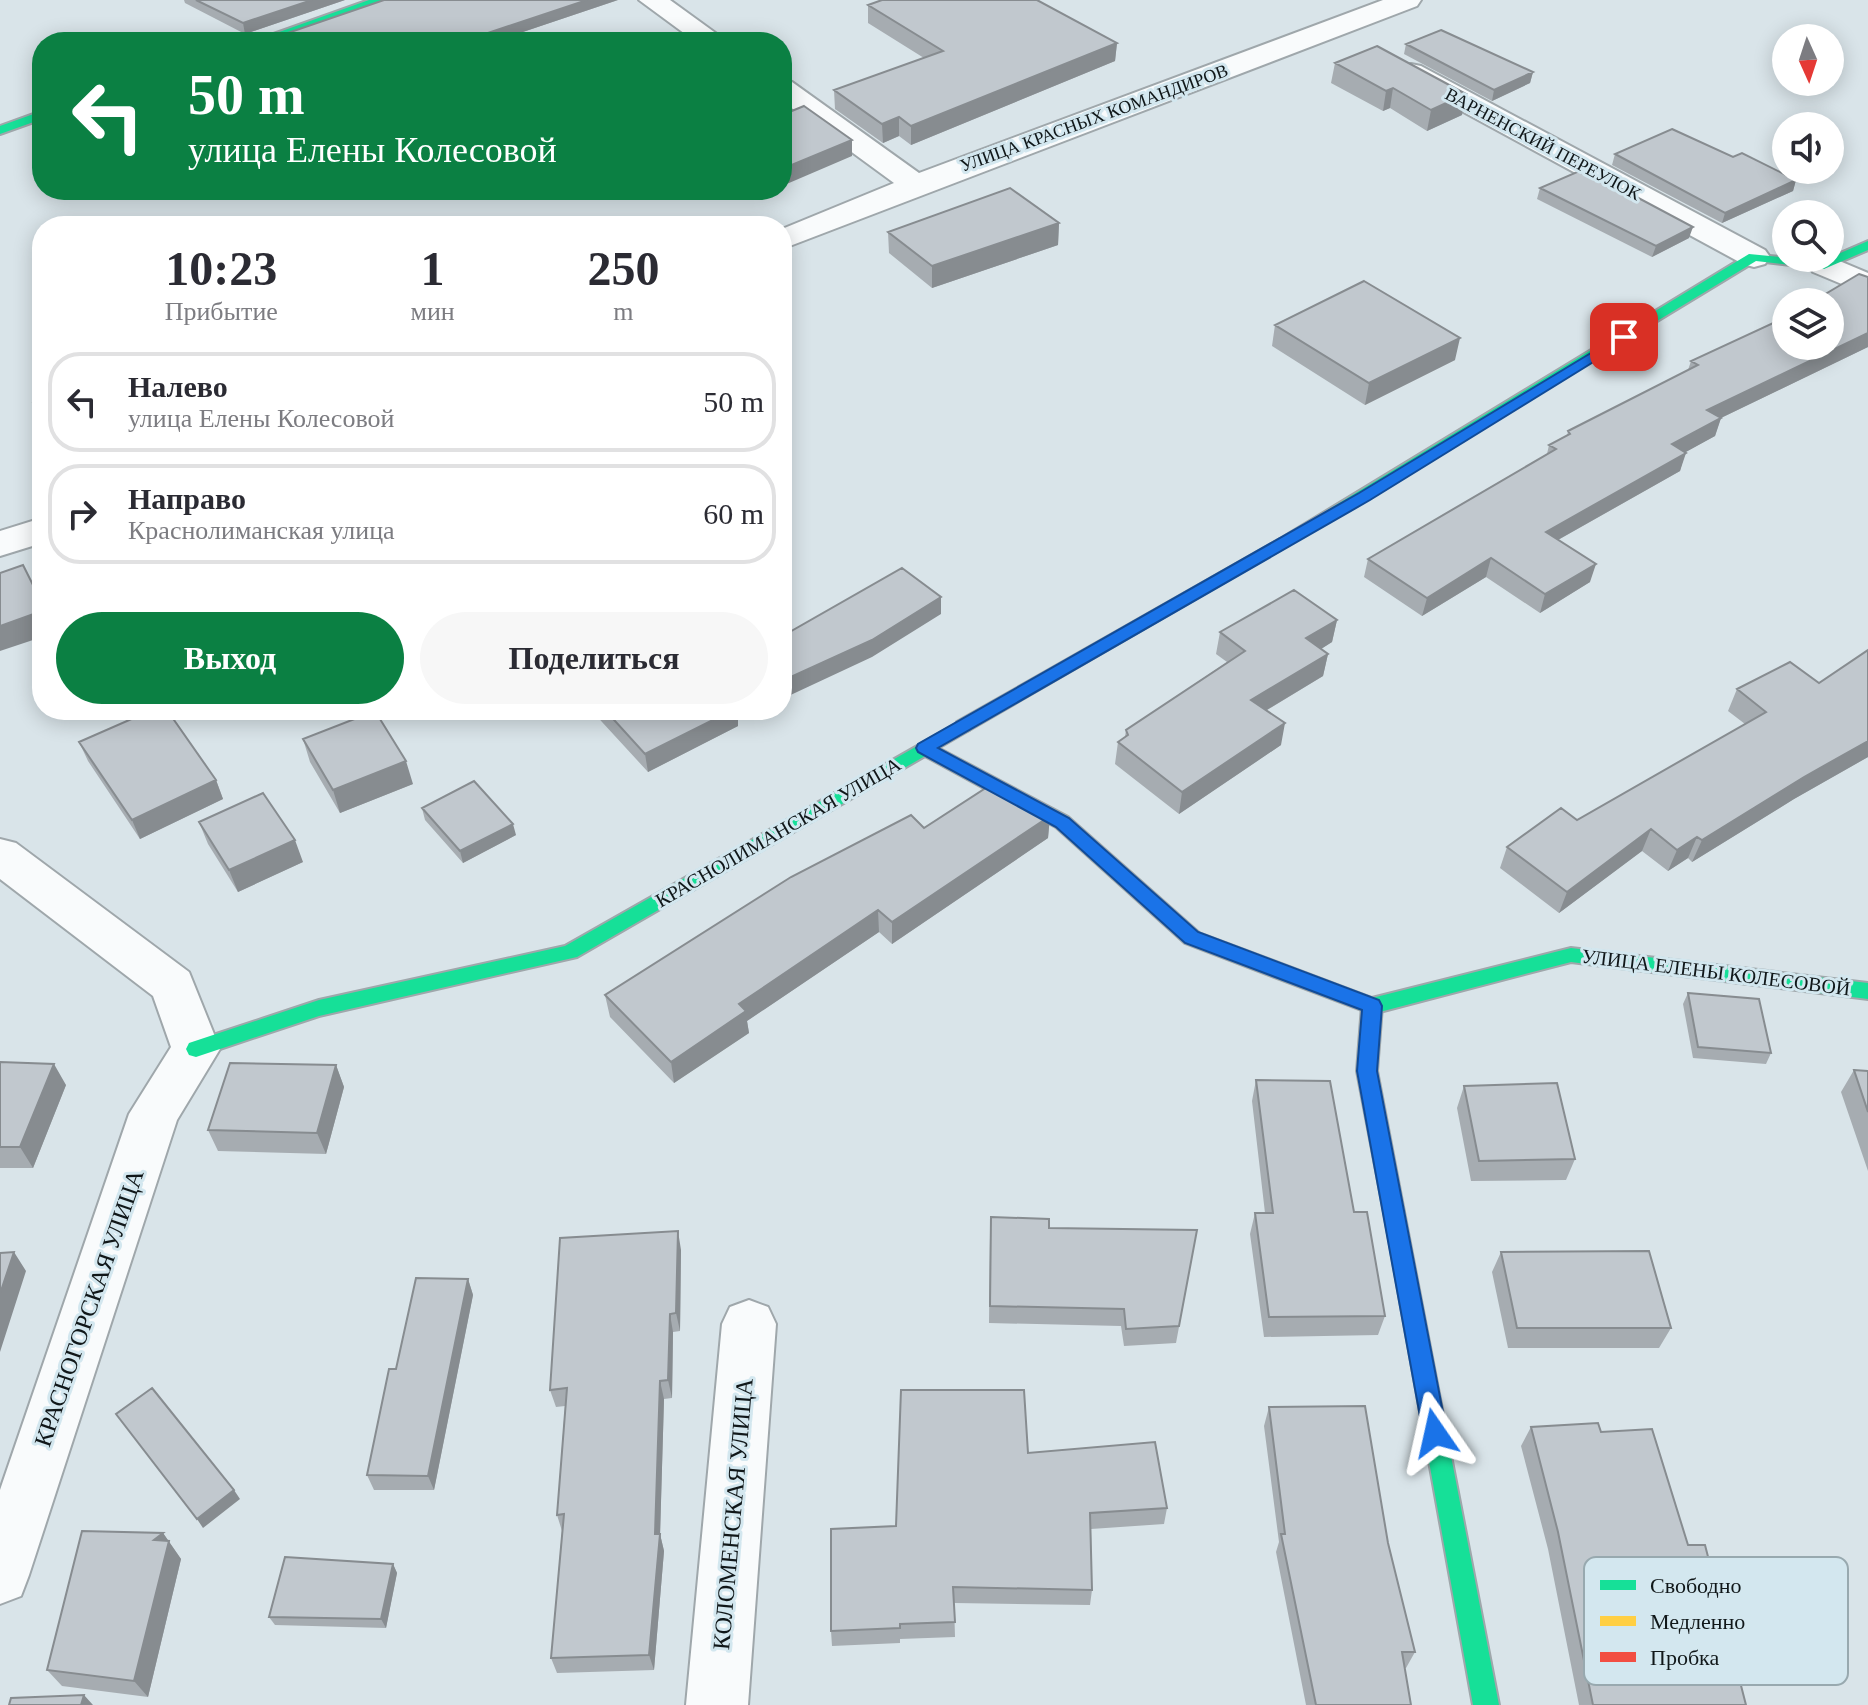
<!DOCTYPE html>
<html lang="ru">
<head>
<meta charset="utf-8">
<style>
	body { margin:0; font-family:Georgia,serif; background:#f7f7f7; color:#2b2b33; height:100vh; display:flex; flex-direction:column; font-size:30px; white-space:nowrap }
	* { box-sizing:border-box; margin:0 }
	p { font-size:26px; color:#7c7c81 }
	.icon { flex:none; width:44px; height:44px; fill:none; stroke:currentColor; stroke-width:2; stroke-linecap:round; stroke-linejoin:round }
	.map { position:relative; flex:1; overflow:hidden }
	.drawer { position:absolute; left:32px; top:216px; width:760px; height:504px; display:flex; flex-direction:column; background:#fff; border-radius:32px; box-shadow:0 4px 20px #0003 }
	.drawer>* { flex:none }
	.hud { position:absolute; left:32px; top:32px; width:760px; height:168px; border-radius:32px; box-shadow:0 4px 20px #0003; background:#0b8043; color:#fff; overflow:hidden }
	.needle { width:52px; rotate:177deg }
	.controls { position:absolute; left:1772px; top:24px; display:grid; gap:16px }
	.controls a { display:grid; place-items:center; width:72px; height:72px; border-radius:50%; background:#fff; box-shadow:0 4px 20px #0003; font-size:40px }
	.pin { position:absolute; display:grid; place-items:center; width:68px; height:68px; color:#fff; margin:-34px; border-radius:16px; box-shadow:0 4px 12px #0006 }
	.me { position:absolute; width:88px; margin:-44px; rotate:349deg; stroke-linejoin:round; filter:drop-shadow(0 0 6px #0008) }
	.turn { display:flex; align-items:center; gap:28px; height:168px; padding:0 24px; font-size:36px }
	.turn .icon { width:104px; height:104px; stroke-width:2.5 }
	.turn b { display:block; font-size:56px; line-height:68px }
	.eta { display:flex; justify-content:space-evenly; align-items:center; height:136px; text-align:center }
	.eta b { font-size:48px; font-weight:600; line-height:56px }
	.action { display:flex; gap:16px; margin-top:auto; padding:16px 24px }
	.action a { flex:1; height:92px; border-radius:48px; background:#0b8043; color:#fff; font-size:32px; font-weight:600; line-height:92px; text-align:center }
	.action a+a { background:#f7f7f7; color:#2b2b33 }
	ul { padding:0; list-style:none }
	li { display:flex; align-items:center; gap:24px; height:100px; margin:0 16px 12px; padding:0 8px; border:4px solid #e1e1e2; border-radius:32px }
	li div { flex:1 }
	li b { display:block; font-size:30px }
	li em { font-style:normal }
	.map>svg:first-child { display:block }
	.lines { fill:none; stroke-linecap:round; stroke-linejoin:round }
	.street-casing { stroke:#9fa7ab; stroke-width:4 }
	.fast-casing { stroke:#9fa7ab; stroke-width:4 }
	.slow-casing { stroke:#9fa7ab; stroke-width:4 }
	.jam-casing { stroke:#9fa7ab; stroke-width:4 }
	.street { fill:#f9fbfc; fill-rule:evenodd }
	.fast { fill:#16e098; fill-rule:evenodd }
	.slow { fill:#ffcf43; fill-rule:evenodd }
	.jam { fill:#f24e42; fill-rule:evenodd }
	.wall { fill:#a6acb1 }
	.shaded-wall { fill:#878c90 }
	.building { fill:#c1c8ce; stroke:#878c90; stroke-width:2 }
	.route { fill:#1a73e8; stroke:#114b97; stroke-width:2 }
	.labels { text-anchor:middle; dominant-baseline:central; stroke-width:6; stroke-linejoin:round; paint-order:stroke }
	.far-street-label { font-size:18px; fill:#101719; stroke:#d3e7ef }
	.street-label { font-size:20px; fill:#101719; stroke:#d3e7ef }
	.near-street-label { font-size:24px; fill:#101719; stroke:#d3e7ef }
	.key { fill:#d3e7ef; stroke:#98a9af; stroke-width:2 }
	.key-label { font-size:22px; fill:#101719 }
</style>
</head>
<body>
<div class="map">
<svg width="1868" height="1705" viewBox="0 0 1868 1705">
	<rect width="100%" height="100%" fill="#d9e4e9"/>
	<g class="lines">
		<g class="street-casing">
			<path id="street" d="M639 0H670L728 42H696Z
				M1383 0H1421L1417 6 782 249V229L894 183 782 101V79L792 82 919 173Z
				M1411 64 1421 66 1765 250 1770 257 1765 264 1754 267 1743 264 1401 78 1397 72 1401 66Z
				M1830 257 1868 273V295L1813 272 1808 265 1813 258Z
				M42 518V543L0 556V531Z
				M0 839 16 843 189 972 220 1049 177 1120 29 1575 21 1596 0 1604V1490L129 1114 171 1047 153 996 0 879Z
				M749 1300 768 1307 776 1324 748 1705H686L722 1324 730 1307Z"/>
		</g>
		<g class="fast-casing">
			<path id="fast" d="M369 0H385L268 42H251Z
				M42 111V119L0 134V126Z
				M1868 241V250L1824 269 1756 261 1285 547H1275L1272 544 1749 254 1822 261Z
				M963 720 971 726 969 730 938 748 1068 817 1199 933 1372 998 1571 948 1868 983V999L1571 962 1372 1014 1185 943 1056 827 925 756 577 957 319 1016 196 1057 189 1055 186 1049 189 1043 319 1000 565 946Z
				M1394 1203 1401 1206 1404 1212 1499 1705H1473L1384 1212 1387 1206Z"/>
		</g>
		<g class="slow-casing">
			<path id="slow" d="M1280 539 1288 544 1285 547 969 730 963 732 955 726 957 722Z"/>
		</g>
		<g class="jam-casing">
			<path id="jam" d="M1372 998 1379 1001 1382 1006 1377 1071 1404 1212 1401 1218 1394 1221 1387 1218 1384 1212 1357 1071 1362 1006 1365 1001Z"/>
		</g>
		<use href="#street" class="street"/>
		<use href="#fast" class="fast"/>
		<use href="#slow" class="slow"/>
		<use href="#jam" class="jam"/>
	</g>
	<path class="wall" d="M184 0H345L245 34 185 3Z
		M618 0 493 42H267L265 35H282Z
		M868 5 1117 43 1115 61 911 145 899 136 883 143 835 109 834 90 924 58 868 23Z
		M1406 44 1533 72 1530 83 1492 101 1404 54Z
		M1335 63 1462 115 1427 131 1390 108 1383 111 1331 83Z
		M1615 154 1796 180 1793 191 1722 223 1612 165Z
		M1540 188 1689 238 1652 257 1537 199Z
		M749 190H772L758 196Z
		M1059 223 1058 245 932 288 889 253 888 232Z
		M1868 277V347L1721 418 1715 436 1685 452 1680 471 1558 540 1590 582 1540 613 1486 577 1422 616 1364 577 1368 559 1547 454 1549 445 1567 436 1568 431 1688 370 1691 361 1786 317Z
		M1275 325 1455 360 1365 405 1272 346Z
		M1337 620 1332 642 1321 649 1328 654 1323 676 1267 710 1281 745 1179 814 1115 764 1118 742 1125 737 1126 730 1227 662 1216 654 1220 632Z
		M1868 650V757L1794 799 1692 862 1688 858 1668 871 1642 851 1559 913 1500 868 1507 847 1577 820 1745 724 1728 711 1737 689 1819 683Z
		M591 710H758L738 720V726L648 772Z
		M303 739 413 784 340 813 310 762Z
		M79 742 216 780 223 799 140 839 88 761Z
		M422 808 516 835 463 863 425 820Z
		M1050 816 1048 838 892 944 879 932 747 1021 749 1033 674 1083 610 1017 605 995 924 828Z
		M199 822 303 862 238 892 208 844Z
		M1688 993 1771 1053 1766 1064 1693 1058 1683 1004Z
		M0 1062 66 1085 33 1168H0Z
		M336 1065 344 1087 326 1154 218 1151 208 1130Z
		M1854 1070 1868 1071V1171L1841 1092Z
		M1256 1080 1354 1212 1385 1316 1378 1335 1264 1337 1250 1234 1255 1213H1265L1252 1101Z
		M1464 1086 1575 1159 1566 1180 1471 1181 1457 1108Z
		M1049 1228 1197 1230 1176 1343 1124 1346 1121 1326 989 1323 990 1235Z
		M681 1250 680 1331 673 1332 672 1398 664 1399 660 1534 664 1551 654 1670 557 1673 551 1658 562 1531 557 1515 565 1406 556 1407 550 1390Z
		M1501 1252 1671 1328 1659 1348H1508L1492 1272Z
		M468 1279 473 1295 434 1490H374L367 1475 396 1369Z
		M1269 1407 1388 1543 1415 1652 1406 1668H1405L1411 1705H1306L1276 1552 1279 1542 1264 1426Z
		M1531 1427 1601 1432 1688 1545 1746 1705H1579L1548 1549 1521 1446Z
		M1028 1453 1167 1508 1164 1524 1091 1529 1092 1590 1090 1605 954 1603 955 1637 900 1639V1643L832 1646 831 1631 896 1526Z
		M163 1533 181 1559 148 1697 62 1686 47 1670Z
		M393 1564 397 1573 386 1628 275 1625 269 1617Z"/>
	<path class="shaded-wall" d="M312 0H345L245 34 243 23Z
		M587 0H618L493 42H461Z
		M1117 43 1115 61 911 145V126Z
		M1533 72 1530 83 1492 101 1494 90Z
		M1393 88 1390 108 1383 111 1386 91Z
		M1466 94 1462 115 1427 131 1431 110Z
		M899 117V136L883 143 882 124Z
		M852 140V156L782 186V169Z
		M1796 180 1793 191 1722 223 1725 213Z
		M257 190H279L259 197Z
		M758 190H772L758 196Z
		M1059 223 1058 245 932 288V266Z
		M1693 227 1689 238 1652 257 1656 246Z
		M1868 333V347L1700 428 1707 410Z
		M1460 338 1455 360 1365 405 1369 383Z
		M789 397 790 417 782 420V401Z
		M1721 418 1715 436 1666 463 1672 444Z
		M1686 453 1680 471 1540 550 1546 532Z
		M1491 558 1486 577 1422 616 1427 598Z
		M1596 564 1590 582 1540 613 1545 594Z
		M941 597V614L872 657 782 699V681Z
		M42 611V637L0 651V626Z
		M1337 620 1332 642 1302 661 1306 638Z
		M1328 654 1323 676 1247 722 1251 700Z
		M733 710H758L738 720V726L648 772 645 754Z
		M1285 723 1281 745 1179 814 1182 792Z
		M1868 741V757L1794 799 1692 862 1702 840 1804 777Z
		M406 761 413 784 340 813 333 790Z
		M216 780 223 799 140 839 132 820Z
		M1050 816 1048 838 892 944V922Z
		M513 824 516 835 463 863 460 851Z
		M1651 829 1642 851 1559 913 1567 892Z
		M1697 837 1688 858 1668 871 1677 850Z
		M295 840 303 862 238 892 229 870Z
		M878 910 879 932 747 1021 749 1033 674 1083 671 1062 739 1004Z
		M54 1064 66 1085 33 1168 20 1147Z
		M336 1065 344 1087 326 1154 317 1133Z
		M678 1231 681 1250 680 1331 676 1313Z
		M14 1252 26 1271 0 1352V1294Z
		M468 1279 473 1295 434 1490 428 1476Z
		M670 1314 673 1332 672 1398 668 1380Z
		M660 1381 664 1399 660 1537V1534L664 1551 654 1670 649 1655Z
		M234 1490 240 1499 203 1528 197 1519Z
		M163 1533 181 1559 148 1697 134 1681 154 1540Z
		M393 1564 397 1573 386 1628 381 1619Z
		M84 1695 93 1705H81Z"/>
	<path class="building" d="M196 0H312L243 23Z
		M384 0H587L461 42 455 38 445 42H280L265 35H282Z
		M882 0H1037L1117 43 911 126 899 117 882 124 834 90 943 51 868 5Z
		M1441 30 1533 72 1494 90 1406 44Z
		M1377 46 1466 94 1431 110 1393 88 1386 91 1335 63Z
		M804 106 852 140 782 169V115Z
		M1672 129 1733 157 1742 153 1796 180 1725 213 1615 154Z
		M1584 169 1693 227 1656 246 1540 188Z
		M1010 188 1059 223 932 266 888 232Z
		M1859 274 1868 277V333L1707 410 1721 418 1672 444 1686 453 1546 532 1596 564 1545 594 1491 558 1427 598 1368 559 1556 449 1549 445 1570 434 1568 431 1698 365 1691 361 1786 317V346H1830V302H1812Z
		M1364 281 1460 338 1369 383 1275 325Z
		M782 392 789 397 782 401Z
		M42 399V429L33 403Z
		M23 565 42 603V611L0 626V573Z
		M902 568 941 597 872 640 782 681V630L786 634Z
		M1294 590 1337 620 1306 638 1328 654 1251 700 1285 723 1182 792 1118 742 1128 735 1126 730 1245 651 1220 632Z
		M1868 650V741L1804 777 1702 840 1697 837 1677 850 1651 829 1567 892 1507 847 1561 808 1577 820 1766 712 1737 689 1790 662 1819 683Z
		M152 710H167L216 780 132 820 79 742Z
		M605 710H733L645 754Z
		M375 711 406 761 333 790 303 739Z
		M474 781 513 824 460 851 422 808Z
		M992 784 1050 816 892 922 878 910 739 1004 746 1011 671 1062 605 995 791 877 911 815 924 828Z
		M263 793 295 840 229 870 199 822Z
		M1688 993 1759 999 1771 1053 1698 1047Z
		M0 1062 54 1064 20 1147H0Z
		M230 1063 336 1065 317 1133 208 1130Z
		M1854 1070 1868 1071V1112Z
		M1256 1080 1330 1081 1354 1212H1367L1385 1316 1269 1317 1255 1213H1273Z
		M1557 1083 1575 1159 1479 1161 1464 1086Z
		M991 1217 1049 1219V1228L1197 1230 1179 1326 1126 1329 1124 1309 990 1306Z
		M678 1231 676 1313 670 1314 668 1380 660 1381 655 1534H660L649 1655 551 1658 564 1514 557 1515 567 1388 550 1390 560 1238Z
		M1649 1251 1671 1328H1517L1501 1252Z
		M14 1252 0 1294V1253Z
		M416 1278 468 1279 428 1476 367 1475 389 1369H396Z
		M152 1388 234 1490 197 1519 116 1414Z
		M901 1390H1024L1028 1453 1155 1442 1167 1508 1090 1513 1092 1590 953 1587 955 1622 900 1624V1628L831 1631V1529L896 1526Z
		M1365 1406 1388 1543 1415 1652H1402L1411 1705H1316L1281 1534H1285L1269 1407Z
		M1598 1423 1601 1432 1652 1429 1688 1545H1705L1746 1705H1593L1558 1532 1531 1427Z
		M82 1531 163 1533 154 1540 169 1541 134 1681 47 1670Z
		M285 1557 393 1564 381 1619 269 1617Z
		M84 1695 81 1705H9L11 1698Z"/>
	<path class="route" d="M1624 333 1629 334V340L1370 500 938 748 1069 818 1198 932 1379 1000 1382 1006 1377 1071 1447 1433 1443 1441 1435 1444 1427 1441 1423 1433 1357 1071 1362 1010 1185 943 1056 827 918 752 916 748 918 744 1359 493Z"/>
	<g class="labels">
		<g class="far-street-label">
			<text transform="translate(1094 118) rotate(-20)">УЛИЦА КРАСНЫХ КОМАНДИРОВ</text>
			<text transform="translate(1543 144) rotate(28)">ВАРНЕНСКИЙ ПЕРЕУЛОК</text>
		</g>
		<g class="street-label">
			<text transform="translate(778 832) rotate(-30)">КРАСНОЛИМАНСКАЯ УЛИЦА</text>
			<text transform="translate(1716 972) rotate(7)">УЛИЦА ЕЛЕНЫ КОЛЕСОВОЙ</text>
		</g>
		<g class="near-street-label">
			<text transform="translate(89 1308) rotate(-71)">КРАСНОГОРСКАЯ УЛИЦА</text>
			<text transform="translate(733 1514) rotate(-85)">КОЛОМЕНСКАЯ УЛИЦА</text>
		</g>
	</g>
	<rect x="1584" y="1557" width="264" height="128" rx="12" class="key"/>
	<rect x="1600" y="1580" width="36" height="10" fill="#16e098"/>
	<rect x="1600" y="1616" width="36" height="10" fill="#ffcf43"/>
	<rect x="1600" y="1652" width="36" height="10" fill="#f24e42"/>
	<g class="key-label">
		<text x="1650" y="1593">Свободно</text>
		<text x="1650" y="1629">Медленно</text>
		<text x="1650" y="1665">Пробка</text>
	</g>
</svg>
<div class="controls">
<a><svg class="needle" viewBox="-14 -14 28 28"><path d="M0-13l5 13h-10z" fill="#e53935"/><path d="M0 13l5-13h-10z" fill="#7c7c81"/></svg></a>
<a><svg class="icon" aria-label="sound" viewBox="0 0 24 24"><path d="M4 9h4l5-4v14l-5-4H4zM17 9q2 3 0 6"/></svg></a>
<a><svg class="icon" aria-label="search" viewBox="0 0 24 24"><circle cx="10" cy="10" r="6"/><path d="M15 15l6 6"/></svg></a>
<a><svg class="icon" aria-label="layers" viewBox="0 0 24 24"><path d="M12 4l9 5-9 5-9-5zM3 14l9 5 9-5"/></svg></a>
</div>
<div class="pin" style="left:1624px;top:337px;background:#d93025"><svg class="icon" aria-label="arrive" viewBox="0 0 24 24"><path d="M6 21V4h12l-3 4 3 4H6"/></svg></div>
<svg class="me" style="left:1435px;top:1433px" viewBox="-20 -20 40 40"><path d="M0-17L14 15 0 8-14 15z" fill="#1a73e8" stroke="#fff" stroke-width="4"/></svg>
<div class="hud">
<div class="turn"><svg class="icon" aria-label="left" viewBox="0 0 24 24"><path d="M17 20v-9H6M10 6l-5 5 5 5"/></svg><div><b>50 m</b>улица Елены Колесовой</div></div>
</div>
<section class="drawer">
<div class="eta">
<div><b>10:23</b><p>Прибытие</p></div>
<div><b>1</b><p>мин</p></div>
<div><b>250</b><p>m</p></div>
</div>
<ul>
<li><svg class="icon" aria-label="left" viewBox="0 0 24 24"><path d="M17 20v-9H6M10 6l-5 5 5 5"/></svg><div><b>Налево</b><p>улица Елены Колесовой</p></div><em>50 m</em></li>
<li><svg class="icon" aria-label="right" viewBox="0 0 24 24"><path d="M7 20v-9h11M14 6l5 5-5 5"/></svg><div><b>Направо</b><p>Краснолиманская улица</p></div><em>60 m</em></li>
</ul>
<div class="action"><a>Выход</a><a>Поделиться</a></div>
</section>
</div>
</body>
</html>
